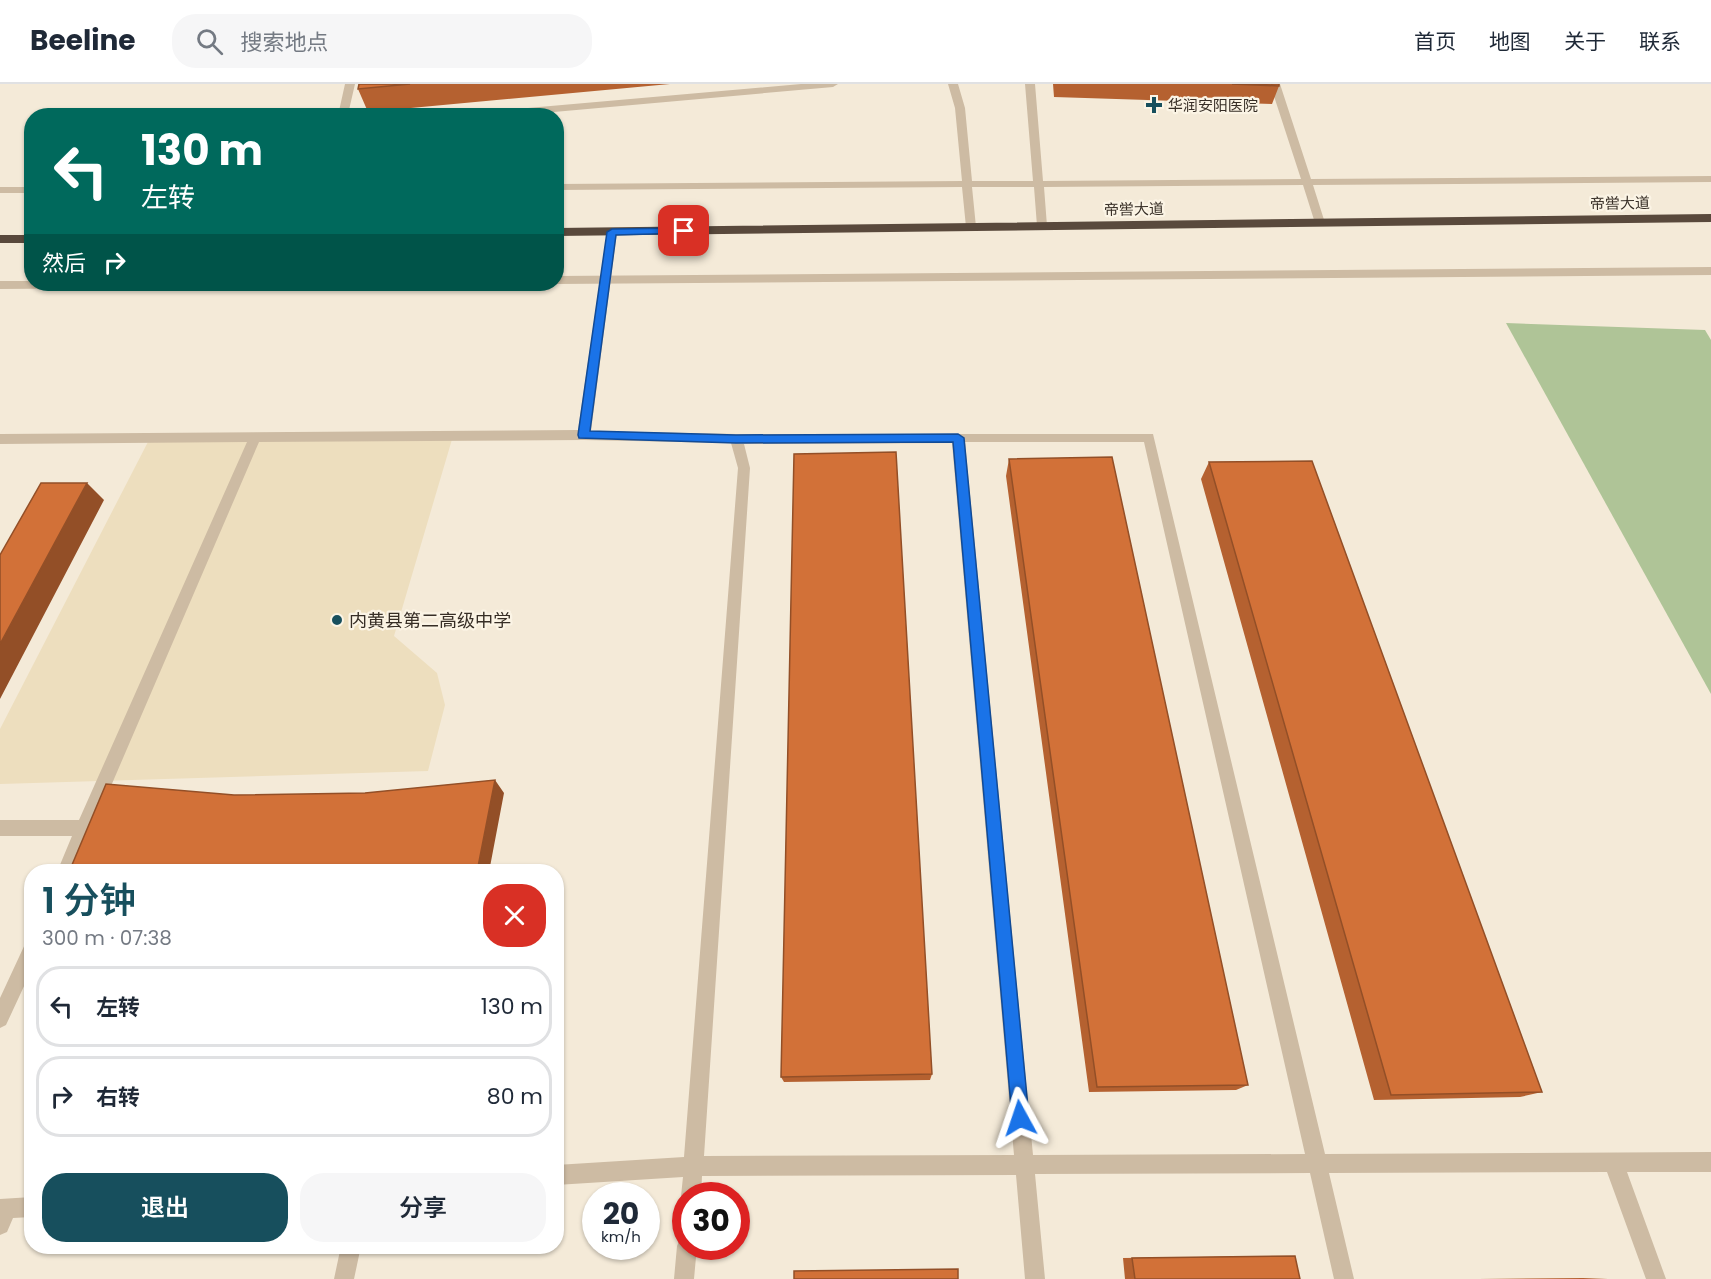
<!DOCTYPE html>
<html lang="zh">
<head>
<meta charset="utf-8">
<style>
	body { margin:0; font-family:Poppins,"Noto Sans SC",sans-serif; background:#f6f6f7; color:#1f2937; height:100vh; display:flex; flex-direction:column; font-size:22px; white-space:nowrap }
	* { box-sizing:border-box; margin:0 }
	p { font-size:20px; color:#747a83 }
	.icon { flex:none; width:33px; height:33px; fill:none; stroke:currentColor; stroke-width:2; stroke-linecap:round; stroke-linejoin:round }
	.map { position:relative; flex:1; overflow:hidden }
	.sheet { position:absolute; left:24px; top:780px; width:540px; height:390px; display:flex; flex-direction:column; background:#fff; border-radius:24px; box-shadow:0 2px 4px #0004 }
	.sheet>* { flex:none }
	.hud { position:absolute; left:24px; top:24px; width:540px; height:183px; border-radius:24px; box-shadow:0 2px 4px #0004; background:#00695c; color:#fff; overflow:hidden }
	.speed { position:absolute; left:582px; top:1098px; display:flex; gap:12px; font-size:30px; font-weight:700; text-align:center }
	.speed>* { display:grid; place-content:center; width:78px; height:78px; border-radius:50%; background:#fff; box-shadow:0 2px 4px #0004; line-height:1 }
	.speed small { font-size:15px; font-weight:400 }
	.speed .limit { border:9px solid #d22; background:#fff; color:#111 }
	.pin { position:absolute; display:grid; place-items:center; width:51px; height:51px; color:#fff; margin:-26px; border-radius:12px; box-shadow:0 3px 9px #0006 }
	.me { position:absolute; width:66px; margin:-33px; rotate:355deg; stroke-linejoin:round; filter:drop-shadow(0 0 4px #0008) }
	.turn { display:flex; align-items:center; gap:21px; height:126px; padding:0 18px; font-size:27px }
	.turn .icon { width:78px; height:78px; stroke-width:2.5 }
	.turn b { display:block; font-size:42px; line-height:51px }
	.then { display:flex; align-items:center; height:57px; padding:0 18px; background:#0003; gap:12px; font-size:22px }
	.round { display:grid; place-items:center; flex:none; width:63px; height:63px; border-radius:24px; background:#f6f6f7 }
	.overview { display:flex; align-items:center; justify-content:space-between; height:102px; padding:0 18px }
	h1 { font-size:36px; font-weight:600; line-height:45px; color:#174f5d }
	.primary-button { display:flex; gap:12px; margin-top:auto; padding:12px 18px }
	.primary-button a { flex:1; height:69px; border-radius:24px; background:#174f5d; color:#fff; font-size:24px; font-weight:600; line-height:69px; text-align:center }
	.primary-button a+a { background:#f6f6f7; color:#1f2937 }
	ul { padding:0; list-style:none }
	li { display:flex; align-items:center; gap:18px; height:81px; margin:0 12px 9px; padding:0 6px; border:3px solid #e0e1e3; border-radius:24px }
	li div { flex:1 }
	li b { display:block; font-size:22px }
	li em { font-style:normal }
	header { display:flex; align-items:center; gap:36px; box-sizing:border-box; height:84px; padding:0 30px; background:#fff; border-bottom:2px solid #e0e1e3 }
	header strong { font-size:28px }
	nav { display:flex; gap:33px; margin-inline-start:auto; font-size:21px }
	.search { width:420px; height:54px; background:#f6f6f7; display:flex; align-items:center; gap:15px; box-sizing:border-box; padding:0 21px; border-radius:24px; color:#747a83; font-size:22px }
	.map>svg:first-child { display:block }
	.green { fill:#afc497 }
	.plaza { fill:#eddebe }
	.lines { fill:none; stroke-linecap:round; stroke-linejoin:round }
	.lane { fill:#cdbba3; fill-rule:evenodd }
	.street { fill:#cdbba3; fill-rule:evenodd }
	.highway { fill:#59493c; fill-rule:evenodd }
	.wall { fill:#b56130 }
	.shaded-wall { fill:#934f27 }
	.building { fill:#d27138; stroke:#934f27; stroke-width:1.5 }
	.route { fill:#1a73e8; stroke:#114b97; stroke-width:1.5 }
	.poi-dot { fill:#174f5d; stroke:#fbf4e5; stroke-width:2 }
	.labels { text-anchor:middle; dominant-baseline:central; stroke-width:4.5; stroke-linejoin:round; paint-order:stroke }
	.far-poi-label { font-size:15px; fill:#372e26; stroke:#fbf4e5; text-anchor:start }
	.far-street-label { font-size:15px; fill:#372e26; stroke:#fbf4e5 }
	.poi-label { font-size:18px; fill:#372e26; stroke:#fbf4e5; text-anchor:start }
</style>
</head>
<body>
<header>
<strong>Beeline</strong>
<div class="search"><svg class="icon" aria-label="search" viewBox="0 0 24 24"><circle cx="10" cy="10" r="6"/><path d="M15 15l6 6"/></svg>搜索地点</div>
<nav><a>首页</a><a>地图</a><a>关于</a><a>联系</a></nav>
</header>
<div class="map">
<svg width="1711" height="1195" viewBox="0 0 1711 1195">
	<rect width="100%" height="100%" fill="#f4ead8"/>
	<path class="green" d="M1506 239 1705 246 1711 256V610Z"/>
	<path class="plaza" d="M453 352 394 552 437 589 445 621 428 687 0 700V645L150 354Z"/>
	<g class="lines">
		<path class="lane" d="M345 0H355L349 26 353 32H343L339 27Z
			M801 0H838L833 3 509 32H467L471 29Z
			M948 0H958L965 24 972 97H1033L1025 0H1035L1043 97 1301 95 1270 0H1280L1311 95 1711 92V98L1313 101 1325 139 1320 142 1315 139 1303 101 1044 103 1047 142 1042 145 1037 142 1034 103H972L976 143 971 146 966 143 962 103 556 106V100L962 97 955 24Z
			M0 103H32V109H0Z
			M1711 183V191L556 200V192Z
			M0 197H32V200H136L130 204 0 205Z"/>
		<path class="street" d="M612 145 617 148 591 347 736 350H1153L1325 1070 1711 1068V1088H1627L1666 1195H1646L1607 1088 1329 1089 1354 1195H1334L1310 1089 1035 1090 1045 1195H1025L1016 1091 702 1092 701 1112H686V1120L681 1112 683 1093 556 1101V1081L684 1073 738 384 731 359 584 356 259 358 74 788H57L72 752H0V736H79L247 358 0 360V350L578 346 607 148ZM965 358H1144L1305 1070 1033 1071ZM952 359 1014 1071 704 1072 750 384 744 360Z
			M32 855V885L6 941 0 944V914L26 858Z
			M32 1113V1133L13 1134 7 1148 0 1151V1115Z
			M686 1152V1162H697L694 1195H674L677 1162 680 1155Z
			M341 1162H361L354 1195H334Z"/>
		<path class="highway" d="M1711 130V138L556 152V144Z
			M0 151H32V159H0Z"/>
	</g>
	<path class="wall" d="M359 0H670L368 28 358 5Z
		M1053 0H1279V2L1272 20 1054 13Z
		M1009 375 1248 1001 1236 1006 1089 1008 1006 392Z
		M1209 378 1542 1008 1520 1013 1374 1016 1201 395Z
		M932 990 930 996 784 998 781 993Z
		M1280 1172H1295L1300 1195H1125L1123 1174Z
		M1583 1194 1608 1195H1478Z"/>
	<path class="shaded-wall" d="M87 399 104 416 0 615V560Z
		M495 696 504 709 489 788H477Z"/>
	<path class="building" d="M359 0H410L358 5Z
		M1232 0H1279V2Z
		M896 368 932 990 781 993 794 370Z
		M1112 373 1248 1001 1097 1003 1009 375Z
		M1312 377 1542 1008 1391 1011 1209 378Z
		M41 399H87L0 560V471Z
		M495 696 477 788H69L106 700 234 711 365 709Z
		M1295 1172 1300 1195H1135L1132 1174Z
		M958 1185V1195H794V1187Z"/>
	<path class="route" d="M684 144 688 147 687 149 616 151 590 347 736 351 958 350 964 354 1029 1034 1027 1040 1020 1042 1014 1040 1012 1034 953 358 736 359 579 354 578 351 607 148 612 145Z"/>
	<g class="poi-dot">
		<path d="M1151 12h6v6h6v6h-6v6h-6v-6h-6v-6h6z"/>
		<circle cx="337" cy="536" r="6"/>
	</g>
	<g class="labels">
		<g class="far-poi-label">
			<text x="1168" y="21">华润安阳医院</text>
		</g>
		<g class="far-street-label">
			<text transform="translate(1620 119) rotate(-1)">帝喾大道</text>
			<text transform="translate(1134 125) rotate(-1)">帝喾大道</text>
		</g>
		<g class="poi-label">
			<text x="349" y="536">内黄县第二高级中学</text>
		</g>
	</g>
</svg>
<div class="speed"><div>20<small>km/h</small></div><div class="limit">30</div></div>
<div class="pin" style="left:684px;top:147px;background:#d93025"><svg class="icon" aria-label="arrive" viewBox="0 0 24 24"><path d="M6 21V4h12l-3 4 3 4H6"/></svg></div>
<svg class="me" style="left:1020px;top:1034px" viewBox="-20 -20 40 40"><path d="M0-17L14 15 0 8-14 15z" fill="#1a73e8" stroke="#fff" stroke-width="4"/></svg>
<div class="hud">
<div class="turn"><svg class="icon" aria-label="left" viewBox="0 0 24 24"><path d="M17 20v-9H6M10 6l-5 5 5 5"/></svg><div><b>130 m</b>左转</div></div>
<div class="then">然后<svg class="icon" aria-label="right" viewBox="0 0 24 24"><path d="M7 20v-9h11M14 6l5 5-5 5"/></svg></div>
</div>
<section class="sheet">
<div class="overview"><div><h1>1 分钟</h1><p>300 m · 07:38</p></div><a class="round" style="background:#d93025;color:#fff"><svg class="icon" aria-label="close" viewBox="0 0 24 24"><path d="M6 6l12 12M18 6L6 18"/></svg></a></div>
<ul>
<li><svg class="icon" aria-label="left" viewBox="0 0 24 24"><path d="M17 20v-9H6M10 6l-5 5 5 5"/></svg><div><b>左转</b></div><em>130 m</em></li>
<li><svg class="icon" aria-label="right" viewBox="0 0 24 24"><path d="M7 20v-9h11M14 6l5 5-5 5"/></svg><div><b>右转</b></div><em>80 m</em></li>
</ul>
<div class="primary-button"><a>退出</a><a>分享</a></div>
</section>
</div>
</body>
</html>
